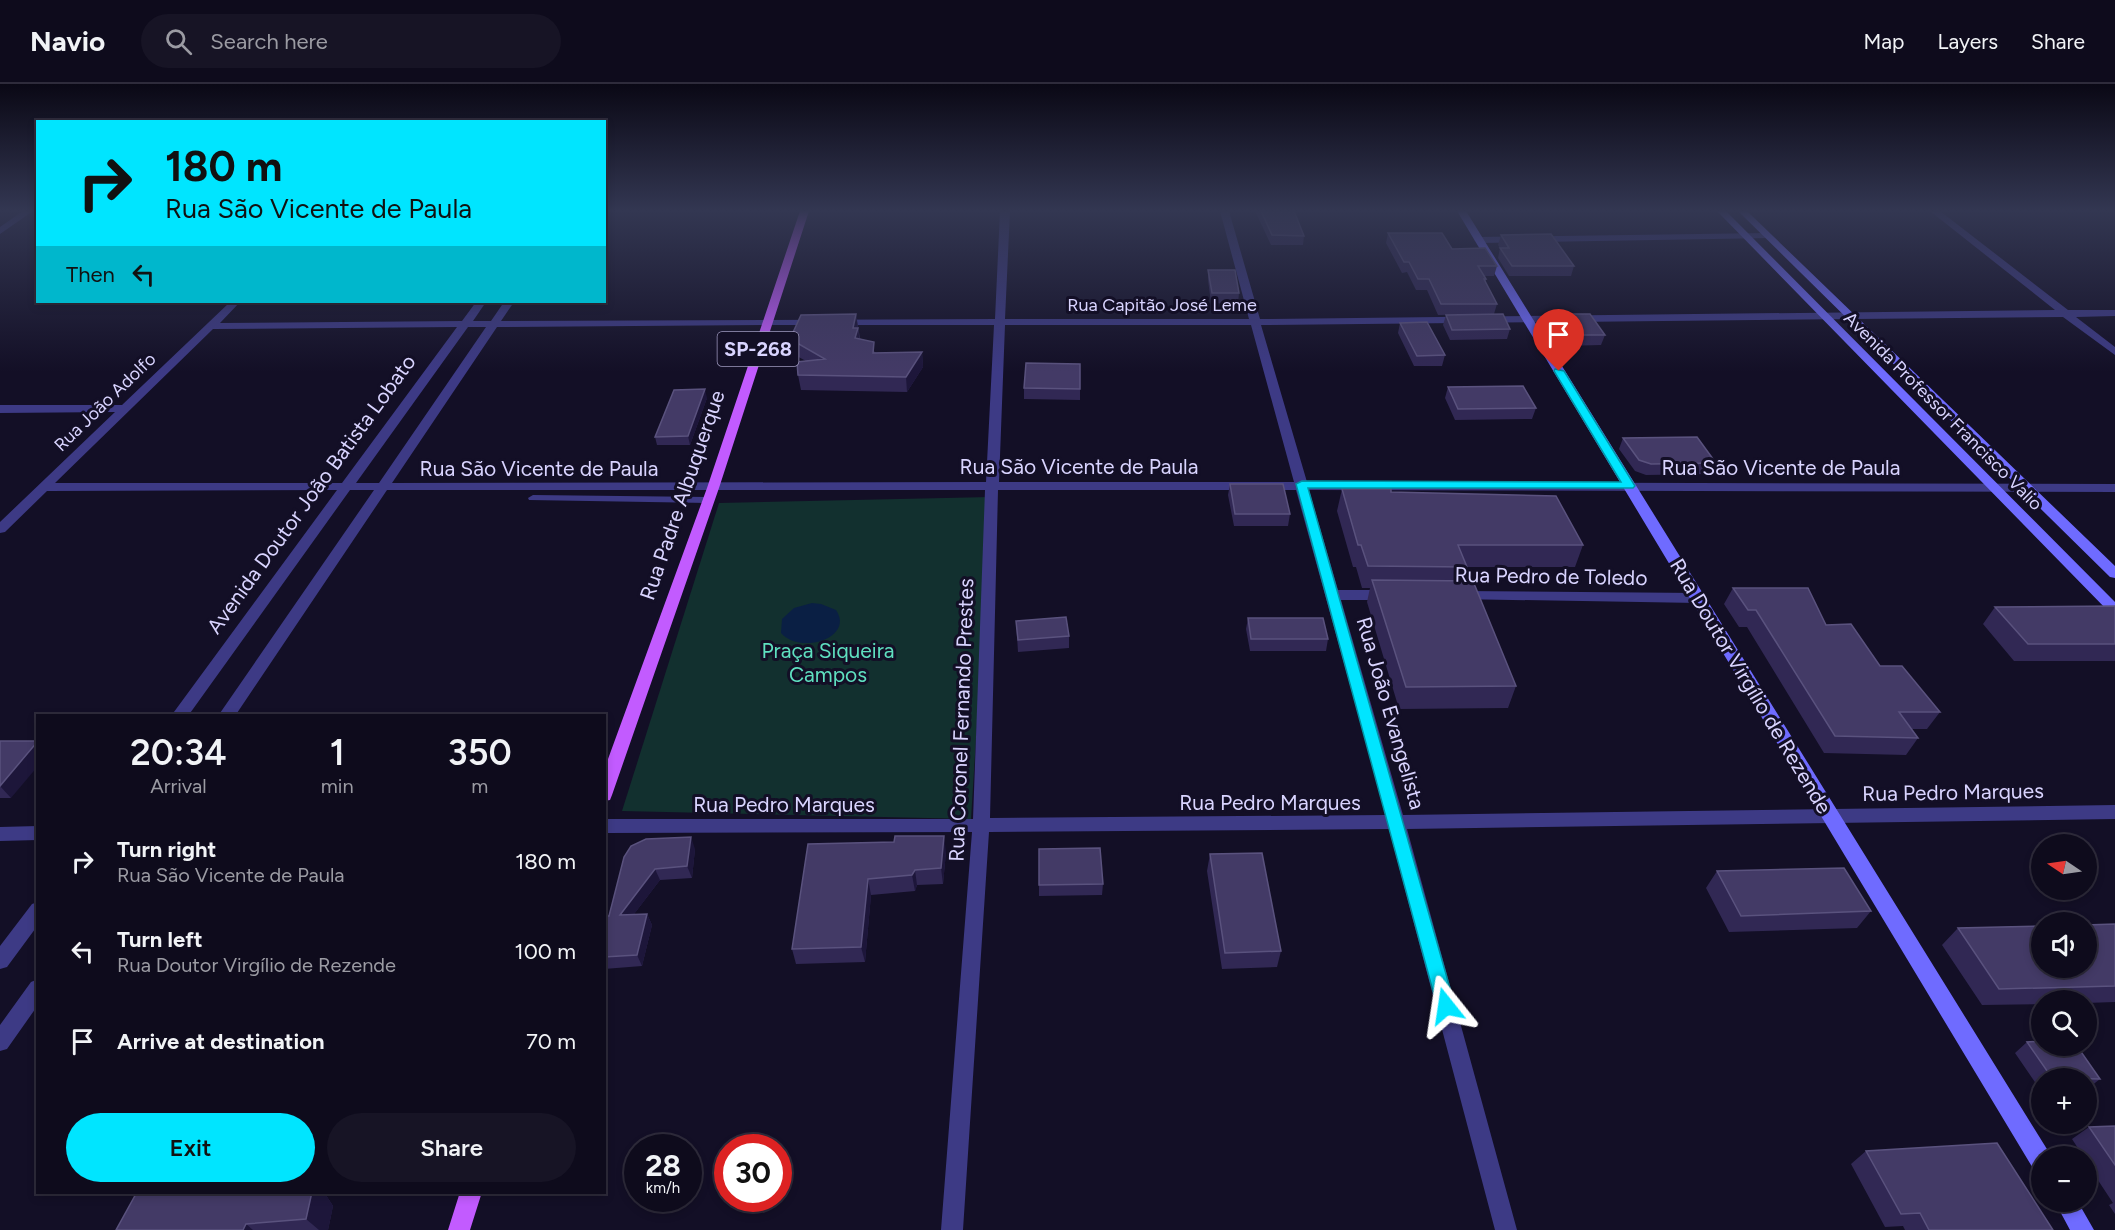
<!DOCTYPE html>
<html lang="en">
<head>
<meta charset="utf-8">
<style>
	body { margin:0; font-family:Figtree,sans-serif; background:#171425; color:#f1f3f6; height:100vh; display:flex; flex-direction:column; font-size:22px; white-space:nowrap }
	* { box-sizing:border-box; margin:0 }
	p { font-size:20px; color:#9b9ba3 }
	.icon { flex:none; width:33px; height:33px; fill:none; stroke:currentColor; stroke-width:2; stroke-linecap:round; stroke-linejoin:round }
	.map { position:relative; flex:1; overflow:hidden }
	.drawer { position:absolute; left:36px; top:630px; width:570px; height:480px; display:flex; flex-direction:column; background:#0e0b1c; border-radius:0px; box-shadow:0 3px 9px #0003,0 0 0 2px #2e2b3b }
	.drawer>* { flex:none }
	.guide { position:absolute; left:36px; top:36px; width:570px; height:183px; border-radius:0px; box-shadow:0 3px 9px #0003,0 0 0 2px #2e2b3b; background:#00e5ff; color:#111; overflow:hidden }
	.needle { width:39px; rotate:283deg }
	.buttons { position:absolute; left:2031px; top:750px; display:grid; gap:12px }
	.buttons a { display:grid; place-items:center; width:66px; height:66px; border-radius:50%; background:#0e0b1c; box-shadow:0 3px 9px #0003,0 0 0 2px #2e2b3b; font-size:30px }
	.speed { position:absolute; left:624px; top:1050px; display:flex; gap:12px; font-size:30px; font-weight:700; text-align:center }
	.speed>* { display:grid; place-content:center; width:78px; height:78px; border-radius:50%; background:#0e0b1c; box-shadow:0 3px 9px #0003,0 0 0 2px #2e2b3b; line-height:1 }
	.speed small { font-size:15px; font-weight:400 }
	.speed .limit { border:9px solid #d22; background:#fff; color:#111 }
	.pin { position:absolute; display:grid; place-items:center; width:51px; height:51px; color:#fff; margin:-62px -26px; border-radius:50% 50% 50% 0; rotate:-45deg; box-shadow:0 0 6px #0007 }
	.pin .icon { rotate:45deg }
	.me { position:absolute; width:66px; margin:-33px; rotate:345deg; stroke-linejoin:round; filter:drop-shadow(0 0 4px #0008) }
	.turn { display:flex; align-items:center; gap:21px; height:126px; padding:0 30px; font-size:27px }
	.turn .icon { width:78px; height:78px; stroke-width:2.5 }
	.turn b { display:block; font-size:42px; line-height:51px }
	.then { display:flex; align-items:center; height:57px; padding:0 30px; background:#0003; gap:12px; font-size:22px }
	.eta { display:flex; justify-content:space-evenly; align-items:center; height:102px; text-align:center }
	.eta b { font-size:36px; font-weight:600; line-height:42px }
	.cta { display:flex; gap:12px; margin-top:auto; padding:12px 30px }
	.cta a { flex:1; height:69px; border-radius:36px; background:#00e5ff; color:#111; font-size:24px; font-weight:600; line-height:69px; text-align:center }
	.cta a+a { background:#171425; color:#f1f3f6 }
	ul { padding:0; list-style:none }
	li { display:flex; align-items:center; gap:18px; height:90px; padding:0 30px }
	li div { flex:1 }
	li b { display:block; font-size:22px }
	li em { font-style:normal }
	header { display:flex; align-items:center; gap:36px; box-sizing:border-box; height:84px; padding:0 30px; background:#0e0b1c; border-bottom:2px solid #2e2b3b }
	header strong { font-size:28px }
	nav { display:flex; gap:33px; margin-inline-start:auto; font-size:21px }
	.search { width:420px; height:54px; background:#171425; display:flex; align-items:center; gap:15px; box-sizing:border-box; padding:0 21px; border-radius:33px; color:#9b9ba3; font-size:22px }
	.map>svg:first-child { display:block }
	.green { fill:#12302f }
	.water { fill:#0a1f44 }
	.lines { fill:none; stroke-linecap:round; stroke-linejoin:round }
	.lane { fill:#3d3a85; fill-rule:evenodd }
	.street { fill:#3d3a85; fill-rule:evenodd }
	.secondary { fill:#6f6bff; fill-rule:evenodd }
	.primary { fill:#c25bff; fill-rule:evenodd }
	.wall { fill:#312854 }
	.shaded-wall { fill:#1d163a }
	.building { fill:#433a66; stroke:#5a527e; stroke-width:1.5 }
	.route { fill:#00e5ff; stroke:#0095a6; stroke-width:1.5 }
	.labels { text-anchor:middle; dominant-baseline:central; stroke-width:6; stroke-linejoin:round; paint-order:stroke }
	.far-street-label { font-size:18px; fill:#d9d4ff; stroke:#130f26 }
	.shield { fill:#130f26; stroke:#9e99be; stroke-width:1.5 }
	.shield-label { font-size:20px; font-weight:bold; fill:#d9d4ff }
	.street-label { font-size:21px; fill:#d9d4ff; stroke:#130f26 }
	.park-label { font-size:21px; fill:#5fe0c0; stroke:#130f26 }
</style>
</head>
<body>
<header>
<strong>Navio</strong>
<div class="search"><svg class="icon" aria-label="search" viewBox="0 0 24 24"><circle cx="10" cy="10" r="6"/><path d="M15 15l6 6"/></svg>Search here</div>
<nav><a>Map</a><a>Layers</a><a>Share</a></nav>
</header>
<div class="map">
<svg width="2115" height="1146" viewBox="0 0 2115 1146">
	<rect width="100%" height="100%" fill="#130f26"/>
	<path class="green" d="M991 413 971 735 622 727 719 419Z"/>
	<path class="water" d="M812 519 821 520 836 526C855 554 800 571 781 549L782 535 794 524Z"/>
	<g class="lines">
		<path class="lane" d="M533 411 708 413 713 416 708 419 529 416 528 414Z"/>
		<path class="street" d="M23 127H33L0 150V143Z
			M1000 127H1010L1005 235H1249L1220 127H1229L1260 235 2055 226 1930 127H1940L2068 226H2115V232L2076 233 2115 263V271L2063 233 1261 241 1307 398 2115 400V408L1309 406 1338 506H1389L1396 511 1389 516H1341L1403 731 2115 721V735L1407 745 1517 1146H1495L1389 745 989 748 963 1146H941L972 748 604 749V735H973L985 406H387L235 632H218L374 406H350L188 632H171L337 406 47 407 5 448 0 449V438L115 328 0 329V321H122L230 218H240L220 239 462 237 476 218H486L473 237H491L504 218H514L501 237 995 235ZM767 241H994L986 398 392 399 497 243ZM1005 241H1251L1294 398H999ZM457 243 342 399H55L213 245ZM468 243H486L379 399H356ZM998 406H1296L1386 731 990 734Z
			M1767 149 1772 152 1770 154 1479 159 1474 156 1479 153Z
			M1461 507 1698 509 1705 514 1698 519 1456 515 1454 512Z
			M38 742V756L0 757V743Z
			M38 818V841L7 883 0 885V862L32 820Z
			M38 895V921L7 965 0 967V941L31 898Z"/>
		<path class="secondary" d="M1457 127H1466L2050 1070 2051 1072H2042V1089L2034 1086Z
			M1717 127H1726L2115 518V531L2110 529Z
			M1738 127H1747L2115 482V494L2110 493Z
			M2055 1118H2078L2094 1146H2070Z"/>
		<path class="primary" d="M800 127H809L719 404 612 711 610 716 604 717V686L707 404Z
			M460 1108H482L470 1146H448Z"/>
	</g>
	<path class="wall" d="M1255 127H1294L1304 152 1303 161H1271Z
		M1388 149 1452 165 1497 182 1494 192H1485L1486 195V199L1497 220 1494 230 1438 231 1427 206H1416L1407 188 1402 189 1386 159Z
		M1501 151 1574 182 1571 192H1509L1498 174 1500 164 1498 161Z
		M1208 186 1239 209 1238 220 1211 219 1208 196Z
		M856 230 860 254 876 269 922 268 923 283 907 308 801 306 798 291 806 277 793 270 790 255Z
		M1552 230 1605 251 1601 261 1563 262 1549 240Z
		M1446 231 1510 245 1507 255 1450 256 1443 241Z
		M1400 239 1445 271 1442 282H1414L1398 249Z
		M1080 280V316L1024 315V304Z
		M1448 303 1536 324 1532 335 1455 336 1445 314Z
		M707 314 690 361H657L655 353Z
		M1623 354 1716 379 1710 390 1646 391 1635 387 1619 365Z
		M1230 400 1290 430 1288 442H1234L1228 411Z
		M1342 405 1391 408 1583 461 1575 483H1467L1462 497 1516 602 1508 624 1399 625 1367 518 1370 504H1362L1356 483H1353L1337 427Z
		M1733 504 1826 541 1940 628 1927 645H1911L1918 654 1906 671 1824 669 1747 543H1739L1724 520Z
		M2115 522V577H2014L1983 540 1995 523Z
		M1248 534 1328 555 1326 567H1250L1246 545Z
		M1016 537 1069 552V564L1018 568Z
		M0 657 11 714H0Z
		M646 755 695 765 692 794 660 796 634 830H647L652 841 642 882 604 885V832H609Z
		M808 760 946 768 943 800 917 801 915 807 871 811 865 878 796 880 792 865Z
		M1039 765 1103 800 1102 811 1039 812Z
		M1210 770 1281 867 1277 883 1222 885 1207 787Z
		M1717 787 1871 827 1857 844 1729 848 1706 804Z
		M2115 840V918L2086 919V916H2042V920L1982 921 1942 861 1958 844Z
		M2027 958 2100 995 2086 1006V994H2042V1007H2041L2015 969Z
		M2115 1042V1130L2109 1121 2113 1119 2086 1078V1072H2083L2072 1055 2089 1043Z
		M1866 1067 2053 1146H1905L1903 1142 1885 1143 1851 1080Z
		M137 1108H324L333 1122 328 1146H116Z"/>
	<path class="shaded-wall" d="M856 230 860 259 857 268 853 244Z
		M922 268 923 283 907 308 906 293Z
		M705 305 707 314 690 361 688 352Z
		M38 658V682L11 714 0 702Z
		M944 752 946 768 943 800 941 784Z
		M691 753 695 765 692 794 687 782Z
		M655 785 660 796 625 842 620 831Z
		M915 786 917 801 915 807 912 791Z
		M868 795 871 811 865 878 861 863Z
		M647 830 652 841 642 882 637 871Z
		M312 1108H324L333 1122 328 1146H319L306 1135Z
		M246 1140 253 1146H243Z"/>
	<path class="building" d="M1261 127H1294L1304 152 1272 151Z
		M1388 149H1442L1452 165 1485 164 1497 182H1478L1486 195H1484L1497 220H1441L1429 195H1418L1409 178H1404Z
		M1551 150 1574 182H1512L1500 164H1509L1501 151Z
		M1208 186H1235L1239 209H1212Z
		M856 230 853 244H858L855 254 874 258 873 269 922 268 906 293 798 291 797 278 825 275 790 255 801 231Z
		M1503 230 1510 245 1452 246 1446 231Z
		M1552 230H1590L1605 251H1566Z
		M1427 238 1445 271 1417 272 1400 239Z
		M1026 279 1080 280V305L1024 304Z
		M1523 302 1536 324 1458 325 1448 303Z
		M705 305 688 352 655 353 674 306Z
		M1697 353 1716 379 1651 380 1639 376 1623 354Z
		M1230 400H1283L1290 430H1235Z
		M1342 405H1391V408L1556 412 1583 461H1458L1467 483 1368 482 1361 461H1358Z
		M1372 496 1473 497 1516 602 1406 603Z
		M1733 504H1808L1826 541 1851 540 1880 582H1902L1940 628H1899L1918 654 1835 652 1756 526H1748Z
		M2115 522V560H2028L1995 523Z
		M1066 533 1069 552 1018 556 1016 537Z
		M1248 534H1323L1328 555H1251Z
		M0 657H38L0 702Z
		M895 752H944L941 784 915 786 912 791 868 795 861 863 792 865 808 760 894 758Z
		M691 753 687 782 655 785 620 831 647 830 637 871 604 873V832H609L624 773 631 762 646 755Z
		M1100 764 1103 800 1039 801V765Z
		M1262 769 1281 867 1225 869 1210 770Z
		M1844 784 1871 827 1741 832 1717 787Z
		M2115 840V902L1999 905 1958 844 2042 842V884H2086V841Z
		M2042 957V962H2077L2100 995 2052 994 2027 958Z
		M2115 1042V1081L2089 1043Z
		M1997 1059 2053 1146H1929L1920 1129 1901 1130 1866 1067Z
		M137 1108H312L306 1135 246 1140 243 1146H116Z"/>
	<linearGradient id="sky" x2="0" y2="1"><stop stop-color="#0a0815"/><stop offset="0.44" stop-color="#333752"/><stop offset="1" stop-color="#333752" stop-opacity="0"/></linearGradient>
	<rect width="2115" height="288" fill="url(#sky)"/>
	<path class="route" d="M1555 285 1564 287 1635 402 1633 404H1308L1455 922 1452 928 1446 930 1440 928 1437 922 1296 400 1302 397 1621 398 1554 287Z"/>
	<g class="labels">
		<g class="far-street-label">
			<text x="1162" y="221">Rua Capitão José Leme</text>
			<text transform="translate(105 318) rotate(-44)">Rua João Adolfo</text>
			<text transform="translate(1943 327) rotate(45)">Avenida Professor Francisco Valio</text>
		</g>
		<rect class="shield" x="717.5" y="248" width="81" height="34" rx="4.5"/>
		<g class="shield-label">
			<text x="758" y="265">SP-268</text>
		</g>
		<g class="street-label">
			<text x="1079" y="382">Rua São Vicente de Paula</text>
			<text x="1781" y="383">Rua São Vicente de Paula</text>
			<text x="539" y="384">Rua São Vicente de Paula</text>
			<text transform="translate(311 410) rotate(-54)">Avenida Doutor João Batista Lobato</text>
			<text transform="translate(682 411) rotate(-71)">Rua Padre Albuquerque</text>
			<text transform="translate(1551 492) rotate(1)">Rua Pedro de Toledo</text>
			<text transform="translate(1751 602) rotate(59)">Rua Doutor Virgílio de Rezende</text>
			<text transform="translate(1391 629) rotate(74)">Rua João Evangelista</text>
			<text transform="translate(961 636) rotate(-88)">Rua Coronel Fernando Prestes</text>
			<text transform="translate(1953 708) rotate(-1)">Rua Pedro Marques</text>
			<text x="1270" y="718">Rua Pedro Marques</text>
			<text x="784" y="720">Rua Pedro Marques</text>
		</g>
		<g class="park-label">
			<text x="828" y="566">Praça Siqueira<tspan x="828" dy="24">Campos</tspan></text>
		</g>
	</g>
</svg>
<div class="buttons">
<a><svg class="needle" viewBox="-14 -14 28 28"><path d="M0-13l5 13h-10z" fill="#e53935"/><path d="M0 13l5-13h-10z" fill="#9b9ba3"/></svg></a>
<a><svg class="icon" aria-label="sound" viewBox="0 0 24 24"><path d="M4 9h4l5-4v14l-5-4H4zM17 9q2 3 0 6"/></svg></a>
<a><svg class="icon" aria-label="search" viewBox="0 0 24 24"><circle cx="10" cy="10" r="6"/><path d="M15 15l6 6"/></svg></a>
<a>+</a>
<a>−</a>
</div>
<div class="speed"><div>28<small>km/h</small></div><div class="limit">30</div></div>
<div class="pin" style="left:1559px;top:287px;background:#d93025"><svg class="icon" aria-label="arrive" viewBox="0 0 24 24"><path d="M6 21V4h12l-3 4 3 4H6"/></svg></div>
<svg class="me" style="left:1446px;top:922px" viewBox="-20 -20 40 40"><path d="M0-17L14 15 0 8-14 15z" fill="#00e5ff" stroke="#fff" stroke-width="4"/></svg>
<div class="guide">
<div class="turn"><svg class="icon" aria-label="right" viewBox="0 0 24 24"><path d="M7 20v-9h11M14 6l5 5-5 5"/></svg><div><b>180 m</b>Rua São Vicente de Paula</div></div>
<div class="then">Then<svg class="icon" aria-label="left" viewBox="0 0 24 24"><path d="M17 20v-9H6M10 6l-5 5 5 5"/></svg></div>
</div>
<section class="drawer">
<div class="eta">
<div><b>20:34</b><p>Arrival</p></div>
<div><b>1</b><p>min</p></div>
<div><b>350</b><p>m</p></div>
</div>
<ul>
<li><svg class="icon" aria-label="right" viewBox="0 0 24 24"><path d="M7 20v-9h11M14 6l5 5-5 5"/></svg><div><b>Turn right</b><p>Rua São Vicente de Paula</p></div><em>180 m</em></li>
<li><svg class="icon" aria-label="left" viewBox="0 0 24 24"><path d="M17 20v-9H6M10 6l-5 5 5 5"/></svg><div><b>Turn left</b><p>Rua Doutor Virgílio de Rezende</p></div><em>100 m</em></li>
<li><svg class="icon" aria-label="arrive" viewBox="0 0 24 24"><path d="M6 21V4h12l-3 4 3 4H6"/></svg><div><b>Arrive at destination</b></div><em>70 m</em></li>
</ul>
<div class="cta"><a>Exit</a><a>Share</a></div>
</section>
</div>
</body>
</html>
